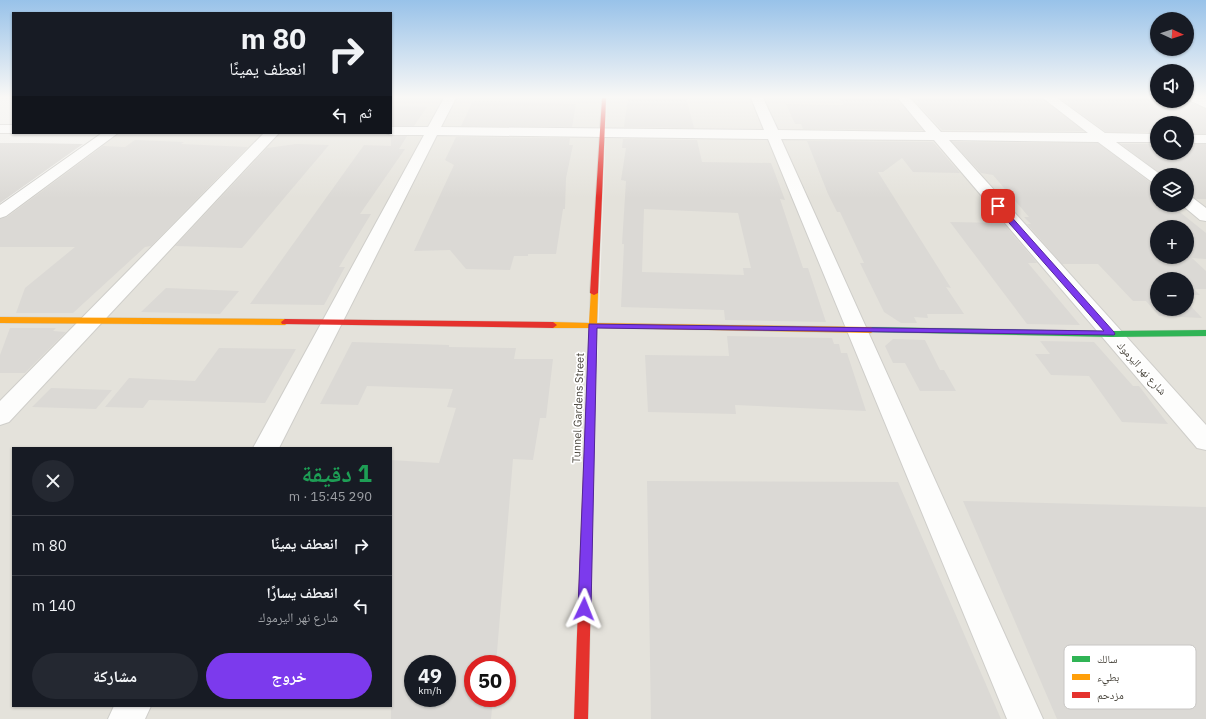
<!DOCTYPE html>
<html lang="ar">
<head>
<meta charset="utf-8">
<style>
	body { margin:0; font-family:"IBM Plex Sans","Noto Naskh Arabic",sans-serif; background:#242831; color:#f1f3f6; direction:rtl; height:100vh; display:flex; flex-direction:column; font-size:15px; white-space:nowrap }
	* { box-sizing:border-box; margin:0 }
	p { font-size:13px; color:#9ea1a6 }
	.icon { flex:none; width:22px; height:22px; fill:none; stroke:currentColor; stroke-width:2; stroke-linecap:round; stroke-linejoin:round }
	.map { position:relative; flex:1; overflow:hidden; direction:ltr }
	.side { position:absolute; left:12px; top:447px; width:380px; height:260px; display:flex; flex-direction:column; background:#171b24; border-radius:0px; box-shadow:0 1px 3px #0004; direction:rtl }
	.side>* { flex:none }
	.banner { position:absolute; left:12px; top:12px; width:380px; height:122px; border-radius:0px; box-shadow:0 1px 3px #0004; direction:rtl; background:#171b24; color:#f1f3f6; overflow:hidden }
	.needle { width:26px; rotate:93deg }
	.controls { position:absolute; left:1150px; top:12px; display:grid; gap:8px }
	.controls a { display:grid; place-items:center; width:44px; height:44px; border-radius:50%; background:#171b24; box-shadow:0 1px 3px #0004; font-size:20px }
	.speed { position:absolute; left:404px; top:655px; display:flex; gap:8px; font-size:20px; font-weight:700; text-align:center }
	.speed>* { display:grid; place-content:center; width:52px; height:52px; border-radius:50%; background:#171b24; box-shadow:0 1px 3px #0004; line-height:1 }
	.speed small { font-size:10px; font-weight:400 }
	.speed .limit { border:6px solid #d22; background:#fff; color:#111 }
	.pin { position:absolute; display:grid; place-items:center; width:34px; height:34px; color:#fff; margin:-17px; border-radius:8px; box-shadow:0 2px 6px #0006 }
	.me { position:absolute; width:44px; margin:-22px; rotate:2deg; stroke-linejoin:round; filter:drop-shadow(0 0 3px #0008) }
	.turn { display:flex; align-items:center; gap:14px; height:84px; padding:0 20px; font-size:18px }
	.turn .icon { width:52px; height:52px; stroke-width:2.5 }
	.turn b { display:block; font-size:28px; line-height:34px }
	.then { display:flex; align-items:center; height:38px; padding:0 20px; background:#0003; gap:8px; font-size:15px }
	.round { display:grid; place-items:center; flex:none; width:42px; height:42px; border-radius:21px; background:#242831 }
	.overview { display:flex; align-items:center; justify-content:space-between; height:68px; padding:0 20px }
	h1 { font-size:24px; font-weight:700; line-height:30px; color:#1e9e55 }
	.cta { display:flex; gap:8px; margin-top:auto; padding:8px 20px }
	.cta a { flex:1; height:46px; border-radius:24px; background:#7c3aed; color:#fff; font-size:16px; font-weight:700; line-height:46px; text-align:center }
	.cta a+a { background:#242831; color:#f1f3f6 }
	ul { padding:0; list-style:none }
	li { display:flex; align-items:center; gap:12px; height:60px; padding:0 20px; border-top:1px solid #363941 }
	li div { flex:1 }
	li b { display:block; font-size:15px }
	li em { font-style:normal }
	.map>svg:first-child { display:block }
	.residential { fill:#e4e2db; fill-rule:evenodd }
	.building { fill:#dbd9d5; fill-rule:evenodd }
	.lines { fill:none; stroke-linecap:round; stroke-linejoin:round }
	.street-casing { stroke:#cfceca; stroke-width:2 }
	.fast-casing { stroke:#cfcdc4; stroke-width:1 }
	.slow-casing { stroke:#cfcdc4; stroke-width:1 }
	.jam-casing { stroke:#cfcdc4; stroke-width:1 }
	.street { fill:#fdfdfc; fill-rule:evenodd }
	.fast { fill:#30b455; fill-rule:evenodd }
	.slow { fill:#ff9f0a; fill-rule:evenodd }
	.jam { fill:#e5322d; fill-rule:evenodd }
	.route { fill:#7c3aed; stroke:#51269a }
	.labels { text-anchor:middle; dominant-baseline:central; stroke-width:3.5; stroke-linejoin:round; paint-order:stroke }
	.street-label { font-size:11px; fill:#464239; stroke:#fff }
	.key { fill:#fff; stroke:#c8c6c4; stroke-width:1 }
	.key-label { font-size:11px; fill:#464239 }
</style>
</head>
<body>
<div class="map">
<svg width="1206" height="719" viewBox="0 0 1206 719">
	<rect width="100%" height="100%" fill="#f1f0ec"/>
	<path class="residential" d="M391 98H606L582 719H0V212L112 133H391ZM13 448H391V706H13ZM413 664H447V698H413ZM473 664H507V698H473Z
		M607 98H1157V101H1187V98H1206V719H584ZM1157 123H1187V153H1157ZM1157 175H1187V205H1157ZM1157 227H1187V257H1157ZM1157 279H1187V309H1157Z"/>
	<path class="building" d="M628 98H686L694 128 624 127Z
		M839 98H897L923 130 803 129 801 124H795L786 104 844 105Z
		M912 98H1042L1084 131 942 130Z
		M1059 98H1157V101L1187 100 1206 109V134H1187V123H1157V132H1106Z
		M473 101H503L502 102 576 104 572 127 461 126Z
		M391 106 427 107 414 126H391Z
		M391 136H407L399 149H405L360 214H371L339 267H345L324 305 250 304 364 145 391 146Z
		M456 137 570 138 569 145H573L566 178 565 209H563L556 254H528V256H514L510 270 466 269 450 250 414 251 454 165 445 160Z
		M623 139 697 140 702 162 771 163 785 200 780 199 803 268H808L826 322 725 320 724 310 621 307 624 244H622L626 181 621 180 626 148H622ZM644 209 738 213 751 268H743L744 275 642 272Z
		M135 140 184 142 181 144 248 147 151 246 145 247 73 313H16L25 288 75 247H0V219L7 217 103 146 125 147Z
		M807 141 933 142 960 173 913 172 902 158 883 172H878L951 288 946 287 964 314H927L928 318 914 317 917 323H901L884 312 860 263H864L840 212H837L828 194Z
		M952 142 1098 143 1151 183 1157 185V205H1171L1206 233V259L1192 258 1206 271V289H1194L1200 295H1187V279H1157V309H1187V302L1202 318 1159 316 1146 301H1133L1098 264H1062L1027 224H1031L1024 217H1029L993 175 981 173ZM1157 227H1187V257H1157Z
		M0 143H32L83 144 0 203Z
		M296 144 329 145 242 248 175 246 267 148Z
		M1121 144H1157V153H1187V144H1206V199H1196L1187 195V175H1162Z
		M950 222 1003 223 1037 263H1028L1080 325 1027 324Z
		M166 288 239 291 220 314 141 312Z
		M10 328H56L53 331 66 332 25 373H0V355Z
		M727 336 832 338 834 344H839L841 353H847L866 411 735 405 736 414 648 412 645 355 729 356Z
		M893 339 925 340 940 370H944L956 391H920L905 363H893L885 346Z
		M1040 341 1094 342 1133 386H1139L1168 424 1122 422 1089 376 1051 375 1035 354H1050Z
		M352 342 449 345V347L516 348 514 359H553L546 418H540L533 460 513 459 496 664H473V698H493L491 719H391V460L439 463 456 408 447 407 453 389 367 386 358 405 320 404ZM413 664H447V698H413Z
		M219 348 296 349 265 403 149 400 143 408 105 407 129 378 195 381Z
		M51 388 112 390 96 409 32 407Z
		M647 481 898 482 1001 719H651Z
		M963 501 1206 507V719H1057Z"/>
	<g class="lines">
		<g class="street-casing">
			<path id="street" d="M444 98H456L441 127 764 130 751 98H763L778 130 926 132 898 98H910L941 132 1088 133 1043 98H1057L1105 133 1157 134V142H1116L1161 175H1157V184L1152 182 1098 142 949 140 1206 425V450L1197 448 934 140 781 139 1043 719H1007L768 139 437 135 279 448H253L424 135H391L386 133H391V127H428Z
				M1189 98 1206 99V108L1191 101Z
				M0 125H13V133H0Z
				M102 133H118L6 216 0 218V205Z
				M264 133H279L9 422 0 425V401Z
				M1187 135H1206V143H1187Z
				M1187 196 1193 198 1206 208V221L1200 220 1182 205H1187Z
				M114 706H151L145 719H108Z"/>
		</g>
		<g class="fast-casing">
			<path id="fast" d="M871 327 1111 331 1206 330V336L1111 337 868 332 867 330Z"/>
		</g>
		<g class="slow-casing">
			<path id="slow" d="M591 291H597L598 293 597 323 871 327 875 330 871 333 597 328 592 551 590 555 586 556 582 555 580 551 589 328H553L549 325 553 322 589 323Z
				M0 317 285 319 289 322 285 325 0 323Z"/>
		</g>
		<g class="jam-casing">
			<path id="jam" d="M602 98H606L598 293 594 295 590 293Z
				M285 319 553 322 557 325 553 328 282 324 281 322Z
				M586 546 590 547 592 551 588 719H574L580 551 582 547Z"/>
		</g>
		<use href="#street" class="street"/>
		<use href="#fast" class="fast"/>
		<use href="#slow" class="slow"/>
		<use href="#jam" class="jam"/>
	</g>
	<linearGradient id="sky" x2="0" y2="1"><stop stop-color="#98c2e9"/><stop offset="0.49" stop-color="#f9f8f6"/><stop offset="1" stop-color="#f9f8f6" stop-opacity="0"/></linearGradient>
	<rect width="1206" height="198" fill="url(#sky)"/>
	<path class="route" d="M995 204H1000L1114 332 1115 334 1114 335 597 328 591 609 589 613 584 615 580 613 578 609 589 324 1104 331 995 207Z"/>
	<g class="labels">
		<g class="street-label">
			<text transform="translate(1142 368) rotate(48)">شارع نهر اليرموك</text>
			<text transform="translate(578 408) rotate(-88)">Tunnel Gardens Street</text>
		</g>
	</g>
	<rect x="1064" y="645" width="132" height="64" rx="6" class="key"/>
	<rect x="1072" y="656" width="18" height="6" fill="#30b455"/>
	<rect x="1072" y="674" width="18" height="6" fill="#ff9f0a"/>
	<rect x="1072" y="692" width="18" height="6" fill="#e5322d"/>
	<g class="key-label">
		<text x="1097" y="663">سالك</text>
		<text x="1097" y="681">بطيء</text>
		<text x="1097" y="699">مزدحم</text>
	</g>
</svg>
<div class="controls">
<a><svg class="needle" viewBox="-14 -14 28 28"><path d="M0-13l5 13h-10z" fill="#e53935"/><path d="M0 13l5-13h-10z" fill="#9ea1a6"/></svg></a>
<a><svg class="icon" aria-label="sound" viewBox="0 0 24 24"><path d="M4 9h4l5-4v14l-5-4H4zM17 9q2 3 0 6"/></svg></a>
<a><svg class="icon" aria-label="search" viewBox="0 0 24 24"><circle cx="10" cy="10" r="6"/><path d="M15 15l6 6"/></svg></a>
<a><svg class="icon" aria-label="layers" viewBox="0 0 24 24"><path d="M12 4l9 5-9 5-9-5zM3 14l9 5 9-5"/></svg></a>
<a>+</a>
<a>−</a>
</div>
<div class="speed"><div>49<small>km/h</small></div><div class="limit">50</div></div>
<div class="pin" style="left:998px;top:206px;background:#d93025"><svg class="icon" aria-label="arrive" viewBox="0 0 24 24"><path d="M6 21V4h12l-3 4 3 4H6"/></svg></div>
<svg class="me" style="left:584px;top:609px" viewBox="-20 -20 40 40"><path d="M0-17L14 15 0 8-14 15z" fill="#7c3aed" stroke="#fff" stroke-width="4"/></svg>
<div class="banner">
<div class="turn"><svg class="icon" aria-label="right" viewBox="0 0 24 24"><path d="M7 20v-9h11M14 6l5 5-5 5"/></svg><div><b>80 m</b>انعطف يمينًا</div></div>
<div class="then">ثم<svg class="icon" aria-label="left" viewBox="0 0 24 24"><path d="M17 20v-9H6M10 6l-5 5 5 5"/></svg></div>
</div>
<section class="side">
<div class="overview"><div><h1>1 دقيقة</h1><p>290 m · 15:45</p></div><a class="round"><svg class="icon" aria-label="close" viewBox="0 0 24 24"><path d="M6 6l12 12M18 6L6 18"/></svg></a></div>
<ul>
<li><svg class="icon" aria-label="right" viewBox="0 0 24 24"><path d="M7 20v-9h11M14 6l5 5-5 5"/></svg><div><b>انعطف يمينًا</b></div><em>80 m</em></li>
<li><svg class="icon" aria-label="left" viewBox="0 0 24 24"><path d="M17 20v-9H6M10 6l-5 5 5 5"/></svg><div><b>انعطف يسارًا</b><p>شارع نهر اليرموك</p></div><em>140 m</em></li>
</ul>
<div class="cta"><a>خروج</a><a>مشاركة</a></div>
</section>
</div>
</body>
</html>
